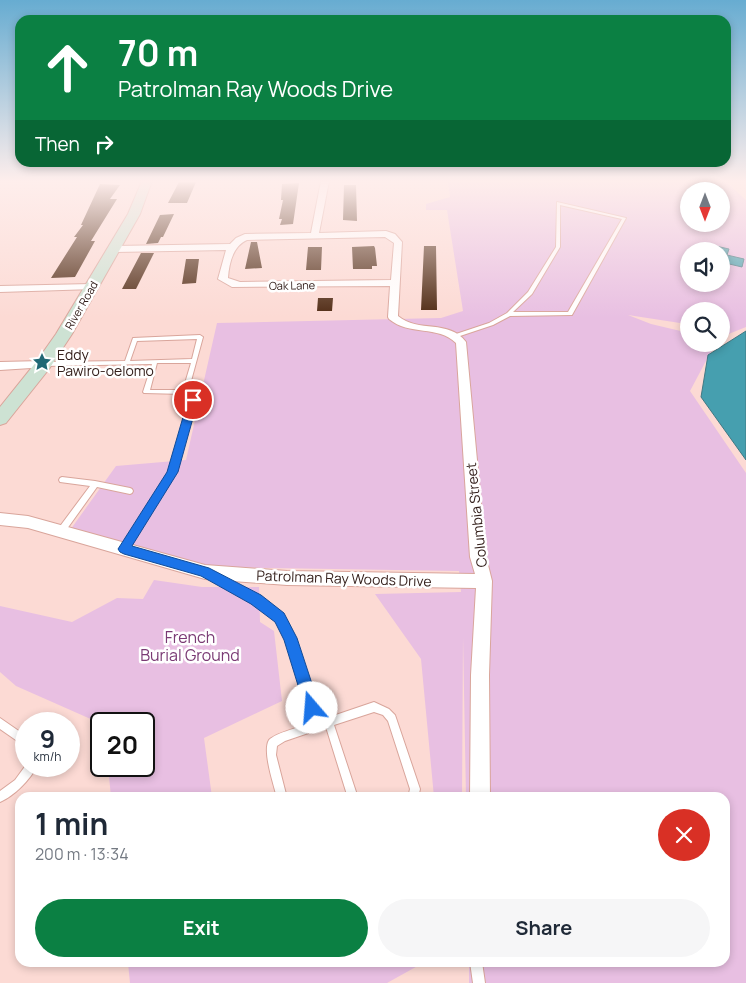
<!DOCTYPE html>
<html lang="en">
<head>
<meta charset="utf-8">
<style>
	body { margin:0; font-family:Manrope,sans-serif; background:#f6f6f7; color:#1f2937; height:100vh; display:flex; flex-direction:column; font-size:19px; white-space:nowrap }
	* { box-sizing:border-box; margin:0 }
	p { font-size:16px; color:#747a83 }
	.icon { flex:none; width:28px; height:28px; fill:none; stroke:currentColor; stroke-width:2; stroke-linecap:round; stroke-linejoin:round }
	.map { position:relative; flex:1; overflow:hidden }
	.sheet { position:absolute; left:15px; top:792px; width:715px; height:175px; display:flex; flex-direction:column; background:#fff; border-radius:15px; box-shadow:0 2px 8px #0003 }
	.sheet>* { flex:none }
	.banner { position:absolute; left:15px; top:15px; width:716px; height:152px; border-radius:15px; box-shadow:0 2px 8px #0003; background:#0b8043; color:#fff; overflow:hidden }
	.needle { width:32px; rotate:180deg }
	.buttons { position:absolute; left:680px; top:182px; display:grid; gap:10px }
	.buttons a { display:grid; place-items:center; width:50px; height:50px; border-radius:50%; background:#fff; box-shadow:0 2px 8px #0003; font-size:25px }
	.speed { position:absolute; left:15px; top:712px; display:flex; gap:10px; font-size:25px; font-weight:700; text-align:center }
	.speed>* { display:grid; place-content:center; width:65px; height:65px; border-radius:50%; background:#fff; box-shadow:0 2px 8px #0003; line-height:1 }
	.speed small { font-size:12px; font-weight:400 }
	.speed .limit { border:2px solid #111; border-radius:8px; background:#fff; color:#111 }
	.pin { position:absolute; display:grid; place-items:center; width:42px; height:42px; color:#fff; margin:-21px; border:2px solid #fff; border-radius:50%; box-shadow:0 1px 5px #0007 }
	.me { position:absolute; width:55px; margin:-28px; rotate:342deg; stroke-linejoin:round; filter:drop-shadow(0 0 4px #0008) }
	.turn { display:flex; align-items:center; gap:18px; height:105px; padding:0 20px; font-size:22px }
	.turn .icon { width:65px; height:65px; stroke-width:2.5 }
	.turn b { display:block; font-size:35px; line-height:42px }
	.then { display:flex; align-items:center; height:48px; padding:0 20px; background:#0003; gap:10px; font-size:19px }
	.round { display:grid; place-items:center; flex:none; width:52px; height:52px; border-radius:26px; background:#f6f6f7 }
	.headline { display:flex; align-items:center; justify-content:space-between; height:85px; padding:0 20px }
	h1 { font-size:30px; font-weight:700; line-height:38px }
	.primary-button { display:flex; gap:10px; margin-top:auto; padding:10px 20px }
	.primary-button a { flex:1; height:58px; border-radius:30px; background:#0b8043; color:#fff; font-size:20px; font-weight:700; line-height:58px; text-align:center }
	.primary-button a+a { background:#f6f6f7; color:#1f2937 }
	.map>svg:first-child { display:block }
	.green { fill:#e8bfe2; fill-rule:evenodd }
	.water { fill:#469faf; stroke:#417983 }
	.building { fill:#4e2912 }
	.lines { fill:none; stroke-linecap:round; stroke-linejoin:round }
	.lane-casing { stroke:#d9a59b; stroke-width:2 }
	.street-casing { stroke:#d9a59b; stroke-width:2 }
	.secondary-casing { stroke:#d9a59b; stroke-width:2 }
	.lane { fill:#fff; fill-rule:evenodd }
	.street { fill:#fff; fill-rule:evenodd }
	.secondary { fill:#cde2d3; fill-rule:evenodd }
	.route { fill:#1a73e8; stroke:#114b97 }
	.labels { text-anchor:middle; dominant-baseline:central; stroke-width:5; stroke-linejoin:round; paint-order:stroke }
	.far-street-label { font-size:11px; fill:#34201c; stroke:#fff }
	.poi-label { font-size:14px; fill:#34201c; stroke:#fff; text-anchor:start }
	.street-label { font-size:14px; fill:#34201c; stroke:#fff }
	.near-park-label { font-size:16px; fill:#7a3a74; stroke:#fff }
</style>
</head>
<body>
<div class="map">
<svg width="746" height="983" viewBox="0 0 746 983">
	<rect width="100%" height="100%" fill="#fcdad4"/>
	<path class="green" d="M448 181H725L746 200V327L721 337V311H689V318L680 323 628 315 651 324 689 333V344H715L690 391 746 473V983H469V963L725 962V798L466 797 463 637 462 797H434L421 659 375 594 461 592 459 571 209 567 68 533 116 466 186 460 217 323 441 318 463 311 447 210H426V204L450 197ZM689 191H721V224H689ZM689 251H721V284H689Z
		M154 580 202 587H259L260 622 274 631 282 701 204 738 212 797H111L108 766H144V724H102L16 686 0 672V606L72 622 117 598 143 599Z
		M128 963V962L423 963 387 983H130Z"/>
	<path class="water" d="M707 244 729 249 727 255 744 259 742 267 725 263 723 269H721V251H704Z
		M746 331V460L701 397 708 355Z"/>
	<path class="building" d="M179 182H196L187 203H168Z
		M299 183 293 224 280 225 282 219H279L283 200H281L282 184Z
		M100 184 120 185 110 199H117L91 241H95L75 277 51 278 77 237H74L83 225H81Z
		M344 185H356L357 221 343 220Z
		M174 214 163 237H161L158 243 146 244 160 215Z
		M251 242H257L262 268 245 269Z
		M374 246 375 248 377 266H372V269H353L352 247Z
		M424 246H436L437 310H421Z
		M308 247H322L321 270H306Z
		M141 253H154L136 289H122Z
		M186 259H199L196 283 182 284Z
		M318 298H333L332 311H317Z"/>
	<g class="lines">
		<g class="lane-casing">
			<path id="lane" d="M557 202 626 218 572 315 510 316 493 325 457 337H453V335L489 323 507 313 528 292 556 247ZM560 205 622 219 568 312H513L532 294 560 247Z
				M200 335 203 337 188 392 196 401 176 472 127 551 124 552 121 551 120 549 121 547 170 472 190 401 183 394 144 393 143 392 152 364 44 366 41 364 44 362 125 361 133 338ZM197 339 192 359 130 361 137 341ZM157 363H191L183 390H150Z
				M62 477 95 481 130 488 132 489 133 491 132 493 130 494 97 487 64 533 61 534 58 533 57 531 58 529 90 486 60 482 59 480 60 478Z
				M214 574 259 597 282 614 288 623 300 652 321 720 374 702 389 709 395 715 420 789 418 798H408L410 789 388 721 383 715 374 712 334 725 358 798H348L326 727 285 741 277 746 276 755 287 798H277C274 785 262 751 269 740 275 733 303 726 313 723 307 701 301 680 294 659 290 646 285 631 277 620 261 601 233 591 211 579L210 577 211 575Z
				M0 718 26 736V747L23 745 0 729Z
				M26 765 37 766C30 780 14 796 0 802V791L15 780Z
				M470 962H482L485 983H473Z"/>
		</g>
		<g class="street-casing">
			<path id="street" d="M321 181H329L319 233 386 231 395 234 402 242 398 316C418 333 449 319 466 342L486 557 492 581 489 675 490 798H470L471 675 476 588 287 585 205 579 28 528 0 525V513L28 516 205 565 287 571 475 574 470 557 456 343C438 325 409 336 389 319L388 317 390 286 232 287 218 279 226 250 115 252 111 249 115 246 230 244 236 238 245 234 311 233ZM385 237 394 243 391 280 240 282 228 278C229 263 233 246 247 240Z
				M91 284 94 285V289L0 292V286Z
				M43 361 47 363 49 365 47 367 0 370V362Z"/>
		</g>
		<g class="secondary-casing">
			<path id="secondary" d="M142 181H152L140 214 72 334 49 369 6 423 0 425V407L37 361 56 334 128 214Z"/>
		</g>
		<use href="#lane" class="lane"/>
		<use href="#street" class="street"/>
		<use href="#secondary" class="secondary"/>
	</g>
	<linearGradient id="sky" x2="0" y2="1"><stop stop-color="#67acd1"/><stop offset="0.57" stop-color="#feeeec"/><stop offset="1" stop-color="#feeeec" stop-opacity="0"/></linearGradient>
	<rect width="746" height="318" fill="url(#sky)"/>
	<path class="route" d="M193 397 198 400 178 472 132 546 209 568 261 595 284 613 297 638 320 708 318 713 312 715 307 713 305 708 284 640 275 622 251 604 201 576 124 554 120 552 118 549 167 472 188 400Z"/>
	<defs>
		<g id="sight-bare" transform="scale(1.5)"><path d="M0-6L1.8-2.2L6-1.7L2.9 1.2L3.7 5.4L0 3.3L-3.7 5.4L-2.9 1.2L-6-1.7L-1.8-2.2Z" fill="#206875" stroke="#fff" stroke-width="2.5" paint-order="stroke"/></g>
	</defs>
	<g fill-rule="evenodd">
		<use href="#sight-bare" x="42" y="362"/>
	</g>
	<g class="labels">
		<g class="far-street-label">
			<text transform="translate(292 285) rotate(-1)">Oak Lane</text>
			<text transform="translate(81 305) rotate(-60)">River Road</text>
		</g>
		<g class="poi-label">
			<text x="57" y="354">Eddy<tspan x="57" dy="16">Pawiro-oelomo</tspan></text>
		</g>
		<g class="street-label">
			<text transform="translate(476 515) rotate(-96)">Columbia Street</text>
			<text transform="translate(344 578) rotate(2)">Patrolman Ray Woods Drive</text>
		</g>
		<g class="near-park-label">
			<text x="190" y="637">French<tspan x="190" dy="18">Burial Ground</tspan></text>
		</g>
	</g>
</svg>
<div class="buttons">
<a><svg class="needle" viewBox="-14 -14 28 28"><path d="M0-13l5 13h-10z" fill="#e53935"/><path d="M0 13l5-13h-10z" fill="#747a83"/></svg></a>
<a><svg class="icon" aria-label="sound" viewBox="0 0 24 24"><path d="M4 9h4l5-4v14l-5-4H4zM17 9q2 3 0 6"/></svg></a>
<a><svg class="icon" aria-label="search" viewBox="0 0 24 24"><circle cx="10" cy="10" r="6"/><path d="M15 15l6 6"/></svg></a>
</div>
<div class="speed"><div>9<small>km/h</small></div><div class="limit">20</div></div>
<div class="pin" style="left:193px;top:400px;background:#d93025"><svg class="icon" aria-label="arrive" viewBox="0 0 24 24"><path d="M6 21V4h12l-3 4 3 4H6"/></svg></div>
<svg class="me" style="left:312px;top:708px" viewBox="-20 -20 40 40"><circle r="19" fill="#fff"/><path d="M0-13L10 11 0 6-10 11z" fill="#1a73e8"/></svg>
<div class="banner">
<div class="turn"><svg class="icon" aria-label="ahead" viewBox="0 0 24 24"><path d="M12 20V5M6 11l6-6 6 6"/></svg><div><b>70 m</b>Patrolman Ray Woods Drive</div></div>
<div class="then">Then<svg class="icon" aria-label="right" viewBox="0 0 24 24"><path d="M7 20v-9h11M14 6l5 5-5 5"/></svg></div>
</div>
<section class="sheet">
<div class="headline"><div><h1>1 min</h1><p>200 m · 13:34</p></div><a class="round" style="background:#d93025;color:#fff"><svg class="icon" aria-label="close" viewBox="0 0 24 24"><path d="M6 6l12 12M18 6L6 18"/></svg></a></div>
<div class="primary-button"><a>Exit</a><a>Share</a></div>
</section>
</div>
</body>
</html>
